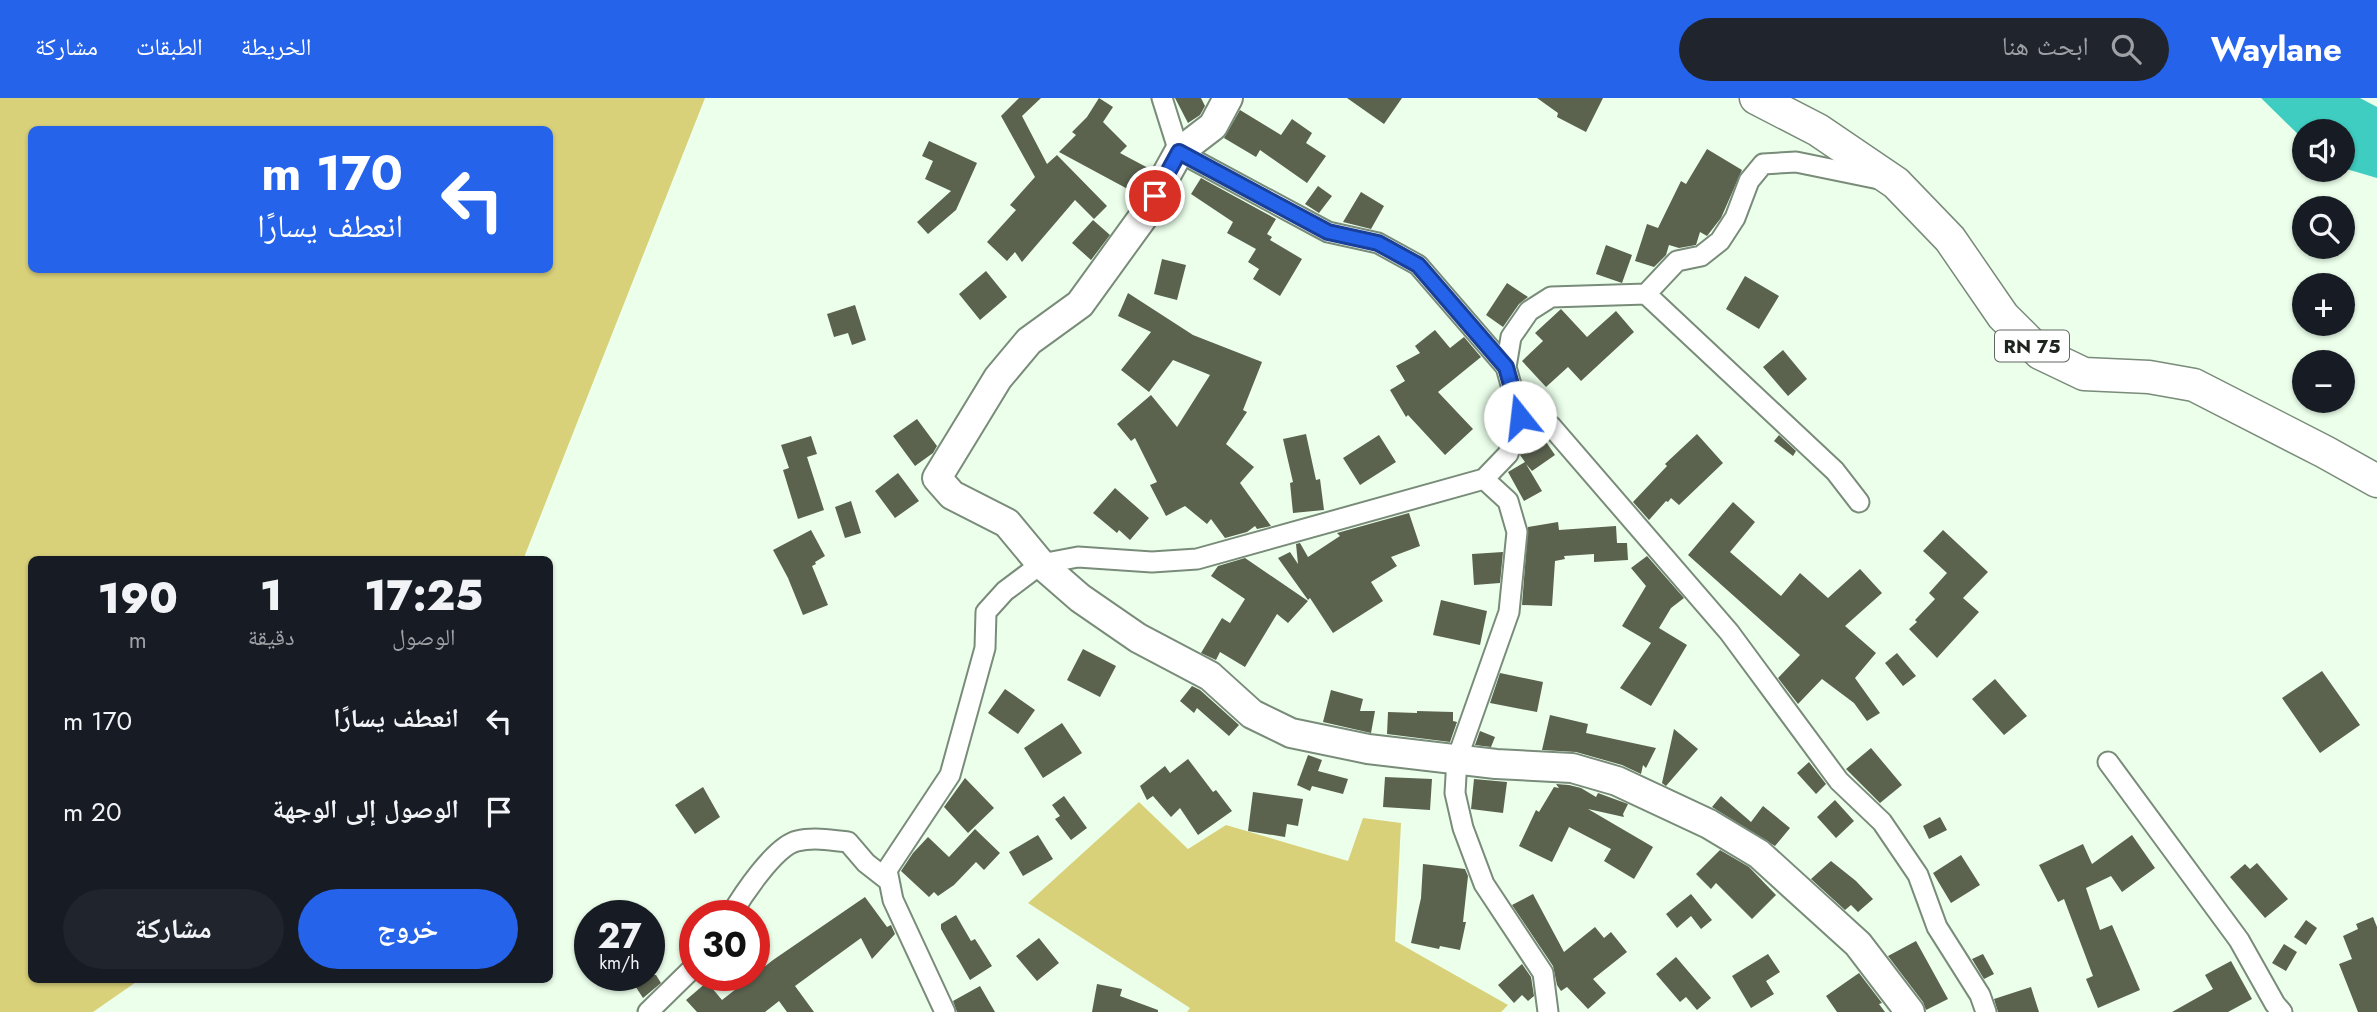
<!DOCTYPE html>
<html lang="ar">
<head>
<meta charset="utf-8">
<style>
	body { margin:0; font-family:Jost,"Noto Naskh Arabic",sans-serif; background:#20242c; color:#f1f3f6; direction:rtl; height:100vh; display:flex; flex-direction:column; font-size:26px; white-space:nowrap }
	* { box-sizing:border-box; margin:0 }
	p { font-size:23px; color:#9ea1a6 }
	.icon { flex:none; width:38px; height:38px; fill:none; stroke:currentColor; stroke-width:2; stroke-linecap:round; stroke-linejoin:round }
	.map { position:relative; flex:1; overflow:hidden; direction:ltr }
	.sheet { position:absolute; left:28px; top:458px; width:525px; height:427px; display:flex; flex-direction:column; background:#171b24; border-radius:10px; box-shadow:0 2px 5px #0004; direction:rtl }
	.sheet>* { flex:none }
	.guide { position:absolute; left:28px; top:28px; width:525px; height:147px; border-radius:10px; box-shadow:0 2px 5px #0004; direction:rtl; background:#2563eb; color:#fff; overflow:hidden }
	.fabs { position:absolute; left:2292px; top:21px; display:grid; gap:14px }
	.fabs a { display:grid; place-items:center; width:63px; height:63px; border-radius:50%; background:#171b24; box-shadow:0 2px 5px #0004; font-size:35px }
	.speed { position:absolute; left:574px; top:802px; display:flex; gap:14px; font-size:35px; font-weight:700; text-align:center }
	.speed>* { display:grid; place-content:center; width:91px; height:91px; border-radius:50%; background:#171b24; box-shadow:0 2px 5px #0004; line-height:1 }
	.speed small { font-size:18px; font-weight:400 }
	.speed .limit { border:10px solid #d22; background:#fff; color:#111 }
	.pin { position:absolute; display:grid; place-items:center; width:60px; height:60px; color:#fff; margin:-30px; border:4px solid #fff; border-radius:50%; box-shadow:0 2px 7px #0007 }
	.me { position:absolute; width:77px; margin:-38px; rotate:344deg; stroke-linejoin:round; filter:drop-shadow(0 0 5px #0008) }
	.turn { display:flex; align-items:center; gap:24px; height:147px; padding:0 35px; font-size:32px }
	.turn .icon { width:91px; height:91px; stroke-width:2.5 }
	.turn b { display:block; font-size:49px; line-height:60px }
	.eta { display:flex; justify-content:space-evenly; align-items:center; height:119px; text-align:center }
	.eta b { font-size:42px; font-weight:800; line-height:49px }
	.button { display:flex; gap:14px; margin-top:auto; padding:14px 35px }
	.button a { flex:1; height:80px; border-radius:42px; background:#2563eb; color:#fff; font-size:28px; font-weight:800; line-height:80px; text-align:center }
	.button a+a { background:#20242c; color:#f1f3f6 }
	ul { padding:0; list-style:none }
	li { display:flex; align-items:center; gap:21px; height:91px; padding:0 35px }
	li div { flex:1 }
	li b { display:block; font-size:26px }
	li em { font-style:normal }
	header { display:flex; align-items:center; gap:42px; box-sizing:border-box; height:98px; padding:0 35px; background:#2563eb; color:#fff }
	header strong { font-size:33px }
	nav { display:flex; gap:38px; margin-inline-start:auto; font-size:24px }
	.search { width:490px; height:63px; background:#20242c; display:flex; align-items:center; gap:18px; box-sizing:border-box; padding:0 24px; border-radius:38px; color:#9ea1a6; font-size:26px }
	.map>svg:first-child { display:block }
	.green { fill:#d9d17a; fill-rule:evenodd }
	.water { fill:#40cdc1 }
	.building { fill:#5b624e }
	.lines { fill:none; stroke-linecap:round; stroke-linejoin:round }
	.street-casing { stroke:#798b79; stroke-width:23 }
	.secondary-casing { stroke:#798b79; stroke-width:32 }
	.primary-casing { stroke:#798b79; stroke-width:35 }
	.street { stroke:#fff; stroke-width:19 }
	.secondary { stroke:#fff; stroke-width:28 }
	.primary { stroke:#fff; stroke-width:32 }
	.route-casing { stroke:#184099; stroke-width:18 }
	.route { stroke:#2563eb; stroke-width:12 }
	.labels { text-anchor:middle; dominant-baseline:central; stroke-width:7; stroke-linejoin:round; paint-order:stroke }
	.shield { fill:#fff; stroke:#626662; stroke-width:2 }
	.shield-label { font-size:19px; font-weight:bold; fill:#1e251e }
</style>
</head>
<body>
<header>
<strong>Waylane</strong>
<div class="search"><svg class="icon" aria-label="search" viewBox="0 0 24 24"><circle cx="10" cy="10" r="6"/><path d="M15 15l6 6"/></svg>ابحث هنا</div>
<nav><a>الخريطة</a><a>الطبقات</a><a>مشاركة</a></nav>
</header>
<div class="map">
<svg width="2377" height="914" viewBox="0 0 2377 914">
	<rect width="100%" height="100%" fill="#ebffeb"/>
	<path class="green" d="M0 0H705L523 462H32V882H139L93 914H0ZM32 32H550V172H32Z
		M1139 704 1188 751 1226 727 1348 763 1363 720 1401 725 1395 843 1508 907 1501 914H1187L1190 910 1028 805Z"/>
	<path class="water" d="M2261 0H2360L2377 9V80L2343 70V33H2305V43Z"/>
	<path class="building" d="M1019 0H1041L1022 18 1047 66 1057 57 1107 108 1094 121 1075 102 1022 164 1015 154 1007 163 987 144 1016 112 1010 107 1035 79 1001 18Z
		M1099 0 1113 9 1103 24 1127 48 1120 55 1150 71 1137 96 1059 54 1076 37 1072 34 1087 19Z
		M1175 0H1201L1205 8 1200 17 1188 25Z
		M1347 0H1402L1384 26Z
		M1537 0H1603L1586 34 1557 19 1558 15Z
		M1240 12 1281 37 1292 21 1312 35 1306 45 1326 58 1307 85 1260 52 1256 59 1224 40Z
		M929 43 977 65 956 112 928 136 917 124 951 93 925 81 933 63 922 58Z
		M1707 51 1742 72 1721 120 1707 138 1700 134 1696 147 1679 150 1669 147 1666 157 1654 169 1635 163 1647 126 1658 130 1681 83 1686 86Z
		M1201 80 1276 121 1267 136 1272 139 1270 142 1302 161 1280 198 1253 181 1259 171 1248 164 1256 151 1227 135 1233 124 1191 96Z
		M1318 88 1332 98 1319 115 1305 106Z
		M1361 94 1384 108 1371 131 1343 124Z
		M1093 122 1110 137 1091 162 1072 145Z
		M1606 147 1632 157 1622 185 1596 176Z
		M1162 161 1186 167 1177 202 1154 196Z
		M986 173 1007 199 980 222 959 196Z
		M1745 178 1779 198 1759 231 1726 211Z
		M1507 185 1528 199 1519 206 1503 229 1486 217Z
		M1128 195 1193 237 1262 264 1243 312 1247 314 1226 346 1254 369 1240 385 1271 428 1257 431 1255 428 1247 434 1225 440 1211 421 1207 426 1185 408 1166 418 1150 387 1157 384 1135 340 1131 343 1117 326 1151 297 1177 329 1210 277 1173 262 1149 294 1121 272 1151 234 1118 218Z
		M855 207 866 242 852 247 848 235 834 239 827 216Z
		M1561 211 1587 239 1616 213 1634 234 1581 283 1568 269 1546 289 1522 263 1543 243 1535 235Z
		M1435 232 1450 250 1464 239 1481 259 1438 294 1473 331 1445 357 1408 317 1406 319 1390 292 1405 283 1396 268 1420 255 1415 248Z
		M1783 252 1807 281 1788 298 1763 269Z
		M917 321 937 348 933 355 915 368 893 338Z
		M1306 336 1316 382 1320 381 1324 412 1293 415 1290 385 1293 384 1283 341Z
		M1533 336 1542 338 1555 357 1532 373 1526 366 1542 393 1524 403 1508 374 1525 364 1520 357 1526 341Z
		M1697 336 1723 365 1679 407 1671 400 1668 404 1666 403 1649 422 1633 404 1667 368 1665 366Z
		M1379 337 1396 364 1360 387 1343 360Z
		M1779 337 1796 353 1793 358 1774 343Z
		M811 338 817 356 807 359 824 412 798 421 783 372 789 370 781 347Z
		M898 375 919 403 895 420 875 393Z
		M1115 390 1149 420 1130 442 1119 432 1117 435 1093 415Z
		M851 403 861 435 845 440 835 409Z
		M1733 404 1755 424 1730 454 1781 498 1800 475 1828 500 1860 471 1882 495 1845 528 1876 555 1855 580 1880 615 1867 623 1854 605 1822 581 1798 606 1778 580 1800 557 1688 457Z
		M1409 415 1420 448 1391 459 1397 468 1371 484 1383 503 1333 535 1310 500 1308 502 1278 460 1290 454 1298 466 1296 446 1300 445 1308 459 1340 438 1337 435Z
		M1558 424 1559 432 1616 428 1617 445H1627L1628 462 1594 464V456L1564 458 1565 461 1555 463 1552 508 1522 507 1528 429Z
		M811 432 825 458 815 464 816 466 812 468 828 507 803 517 788 480 773 452Z
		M1943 432 1988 474 1963 500 1979 514 1937 560 1909 531 1917 524 1915 522 1935 501 1929 495 1947 475 1923 453Z
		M1503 454 1500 485 1474 487 1472 456Z
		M1647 458 1684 500 1671 510 1659 530 1687 547 1651 608 1620 590 1651 545 1622 528 1646 488 1631 470Z
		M1245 460 1308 503 1288 525 1277 516 1245 569 1220 554 1216 562 1201 555 1222 520 1230 525 1245 501 1211 478 1218 468Z
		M1441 502 1487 513 1480 547 1433 537Z
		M1083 551 1116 568 1100 599 1067 582Z
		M1897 555 1916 578 1903 588 1885 565Z
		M2322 573 2360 627 2320 655 2282 600Z
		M1500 575 1543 584 1537 614 1490 605Z
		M1995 581 2027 618 2004 637 1972 601Z
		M1192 588 1200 592 1239 627 1229 638 1197 610 1194 615 1180 603Z
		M1005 591 1035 612 1018 636 988 615Z
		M1331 592 1363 601 1360 613H1375L1371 635 1323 624Z
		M1417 613 1453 614V623L1457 624 1450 644 1387 636 1388 614 1417 615Z
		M1550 617 1588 626 1586 635 1656 650 1646 670 1643 667 1641 676 1622 667 1576 654 1542 652Z
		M1062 625 1082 655 1043 680 1024 650Z
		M1674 631 1698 651 1666 688 1662 685Z
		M1480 633 1495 639 1491 649 1475 647Z
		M1871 650 1902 687 1880 705 1846 671Z
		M1308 657 1322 662 1318 673 1348 681 1343 696 1312 688 1310 693 1297 687Z
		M1188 661 1213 694 1216 692 1232 713 1198 737 1180 710 1171 719 1153 698 1147 702 1140 688 1165 668 1170 675Z
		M1809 664 1826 686 1816 696 1797 675Z
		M1385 679 1432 681 1430 712 1383 709Z
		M965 680 994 710 968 735 944 709Z
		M1474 681 1507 684 1503 715 1471 711Z
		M1556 686 1569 687 1581 690 1596 699 1598 695 1628 706 1623 716 1624 719 1588 711 1653 749 1634 781 1604 763 1611 751 1569 729 1552 764 1519 748 1536 712 1539 714 1554 689 1559 690Z
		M703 689 720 719 695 736 675 707Z
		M1253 694 1303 701 1298 728 1287 726 1285 739 1248 733Z
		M1064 698 1087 730 1071 742 1055 721 1060 718 1052 707Z
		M1721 698 1751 724 1763 708 1790 730 1775 748 1712 709Z
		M1835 702 1854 723 1836 740 1817 719Z
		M1940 719 1947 732 1929 741 1923 728Z
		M975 731 1000 755 984 772 976 764 954 787 938 798 934 794 929 799 901 773 913 755 928 739 949 759Z
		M1038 737 1053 761 1023 778 1009 754Z
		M2132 737 2155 770 2122 794 2111 778 2086 790 2100 832 2112 827 2140 892 2098 910 2086 881 2093 878 2064 801 2058 804 2039 767 2083 746 2092 766Z
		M1720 752 1749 769 1776 797 1752 821 1716 785 1711 791 1696 776Z
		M1961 757 1980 787 1951 805 1933 775Z
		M1831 763 1856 783 1873 801 1858 814 1851 807 1845 812 1811 781Z
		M2257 765 2288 801 2265 820 2230 779 2245 766 2250 771Z
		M1423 766 1465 771 1468 778 1463 824H1466L1460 852 1440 848 1439 851 1411 845 1421 800Z
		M1533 796 1564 854 1595 829 1604 840 1611 834 1627 854 1593 881 1606 895 1588 911 1567 889 1561 893 1557 887 1553 868 1512 807Z
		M1691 796 1712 822 1701 831 1691 818 1677 830 1666 816Z
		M865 799 887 829 891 827 895 836 872 861 861 840 795 888 814 914H787L779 903 765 914H697L686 902 707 884 722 902 773 862Z
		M956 817 971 843 975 841 992 868 970 882 941 831V826Z
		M2373 819 2377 829V914H2358L2339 866 2352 861 2343 838 2358 831 2356 826Z
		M2306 822 2317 830 2306 847 2294 839Z
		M1039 840 1059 865 1037 883 1016 858Z
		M1916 843 1948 901 1926 912 1923 904 1888 858Z
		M2284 846 2297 854 2286 873 2272 865Z
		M1768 856 1780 874 1766 883 1774 896 1751 910 1732 878Z
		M1983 856 1994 876 1984 881 1972 861Z
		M1676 859 1711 900 1697 912 1686 899 1680 904 1656 876Z
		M2231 863 2252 901 2228 914H2172L2213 891 2205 877Z
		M1522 866 1531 879 1534 898 1528 903 1522 897 1514 905 1498 887Z
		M1859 875 1882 905 1879 906 1885 914H1837L1826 898Z
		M628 877H656L661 885 643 900Z
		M1097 886 1122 891 1120 898 1158 912V914H1092Z
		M980 888 995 914H957L953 903Z
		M2031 889 2039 914H1998L1994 901Z"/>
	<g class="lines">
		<g class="street-casing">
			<path id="street" d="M1162 0 1179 54 1328 134 1378 145 1418 167 1506 269
				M1646 196 1835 373 1859 404
				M1520 319 1551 328 1729 534 1839 683 1882 724 1918 777 1937 829 1980 897 1986 914
				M1484 381 1508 403 1517 434 1509 514 1457 661 1455 695 1463 730 1484 786 1543 875 1548 914
				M2108 664 2239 842 2275 906 2282 914
				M731 817C742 798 775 748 797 743 813 739 832 742 848 744L866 765 889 783
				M648 914 695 868
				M945 914 893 802 887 772 950 677 985 550 986 514 1005 493 1041 466 1078 459 1152 464 1197 461 1484 381 1508 356 1520 319 1506 269 1511 239 1529 213 1551 199 1646 196 1677 163 1701 158 1720 143 1735 120 1749 83 1763 66 1796 64 1879 81"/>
		</g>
		<g class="secondary-casing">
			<path id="secondary" d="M1228 0 1213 28 1179 54 1143 119 1080 206 1029 243 998 280 937 380 952 397 1007 425 1041 466 1080 500 1138 540 1210 578 1252 616 1291 635 1368 651 1496 666 1572 670 1617 683 1709 726 1759 756 1858 846 1910 914"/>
		</g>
		<g class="primary-casing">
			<path id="primary" d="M1756 0 1818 32 1896 85 1950 141 2003 218 2040 255 2084 276 2149 279 2194 287 2325 354 2377 383"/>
		</g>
		<use href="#street" class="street"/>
		<use href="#secondary" class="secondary"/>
		<use href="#primary" class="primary"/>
	</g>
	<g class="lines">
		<g class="route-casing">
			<path id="route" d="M1155 98 1179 54 1328 134 1378 145 1418 167 1506 269 1520 319"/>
		</g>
		<use href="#route" class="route"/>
	</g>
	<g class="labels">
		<rect class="shield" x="1995" y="232.5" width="74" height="31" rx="5"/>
		<g class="shield-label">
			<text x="2032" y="248">RN 75</text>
		</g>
	</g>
</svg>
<div class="fabs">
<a><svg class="icon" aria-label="sound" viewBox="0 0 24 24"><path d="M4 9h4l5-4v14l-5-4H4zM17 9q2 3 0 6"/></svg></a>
<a><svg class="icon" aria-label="search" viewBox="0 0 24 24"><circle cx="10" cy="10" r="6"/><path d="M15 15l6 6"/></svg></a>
<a>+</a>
<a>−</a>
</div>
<div class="speed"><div>27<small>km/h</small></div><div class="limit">30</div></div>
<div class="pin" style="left:1155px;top:98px;background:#d93025"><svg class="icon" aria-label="arrive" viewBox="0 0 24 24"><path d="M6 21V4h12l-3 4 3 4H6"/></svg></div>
<svg class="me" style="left:1520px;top:319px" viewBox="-20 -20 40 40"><circle r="19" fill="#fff"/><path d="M0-13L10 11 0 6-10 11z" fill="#2563eb"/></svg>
<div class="guide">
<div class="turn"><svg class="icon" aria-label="left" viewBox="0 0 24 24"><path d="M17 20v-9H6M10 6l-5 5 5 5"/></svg><div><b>170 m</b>انعطف يسارًا</div></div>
</div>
<section class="sheet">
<div class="eta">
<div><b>17:25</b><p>الوصول</p></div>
<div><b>1</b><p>دقيقة</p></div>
<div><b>190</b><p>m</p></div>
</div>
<ul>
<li><svg class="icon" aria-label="left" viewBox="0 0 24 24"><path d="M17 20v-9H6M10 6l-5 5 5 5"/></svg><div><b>انعطف يسارًا</b></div><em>170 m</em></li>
<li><svg class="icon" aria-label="arrive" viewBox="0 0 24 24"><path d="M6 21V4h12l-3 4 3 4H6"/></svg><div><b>الوصول إلى الوجهة</b></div><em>20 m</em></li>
</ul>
<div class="button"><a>خروج</a><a>مشاركة</a></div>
</section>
</div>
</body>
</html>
